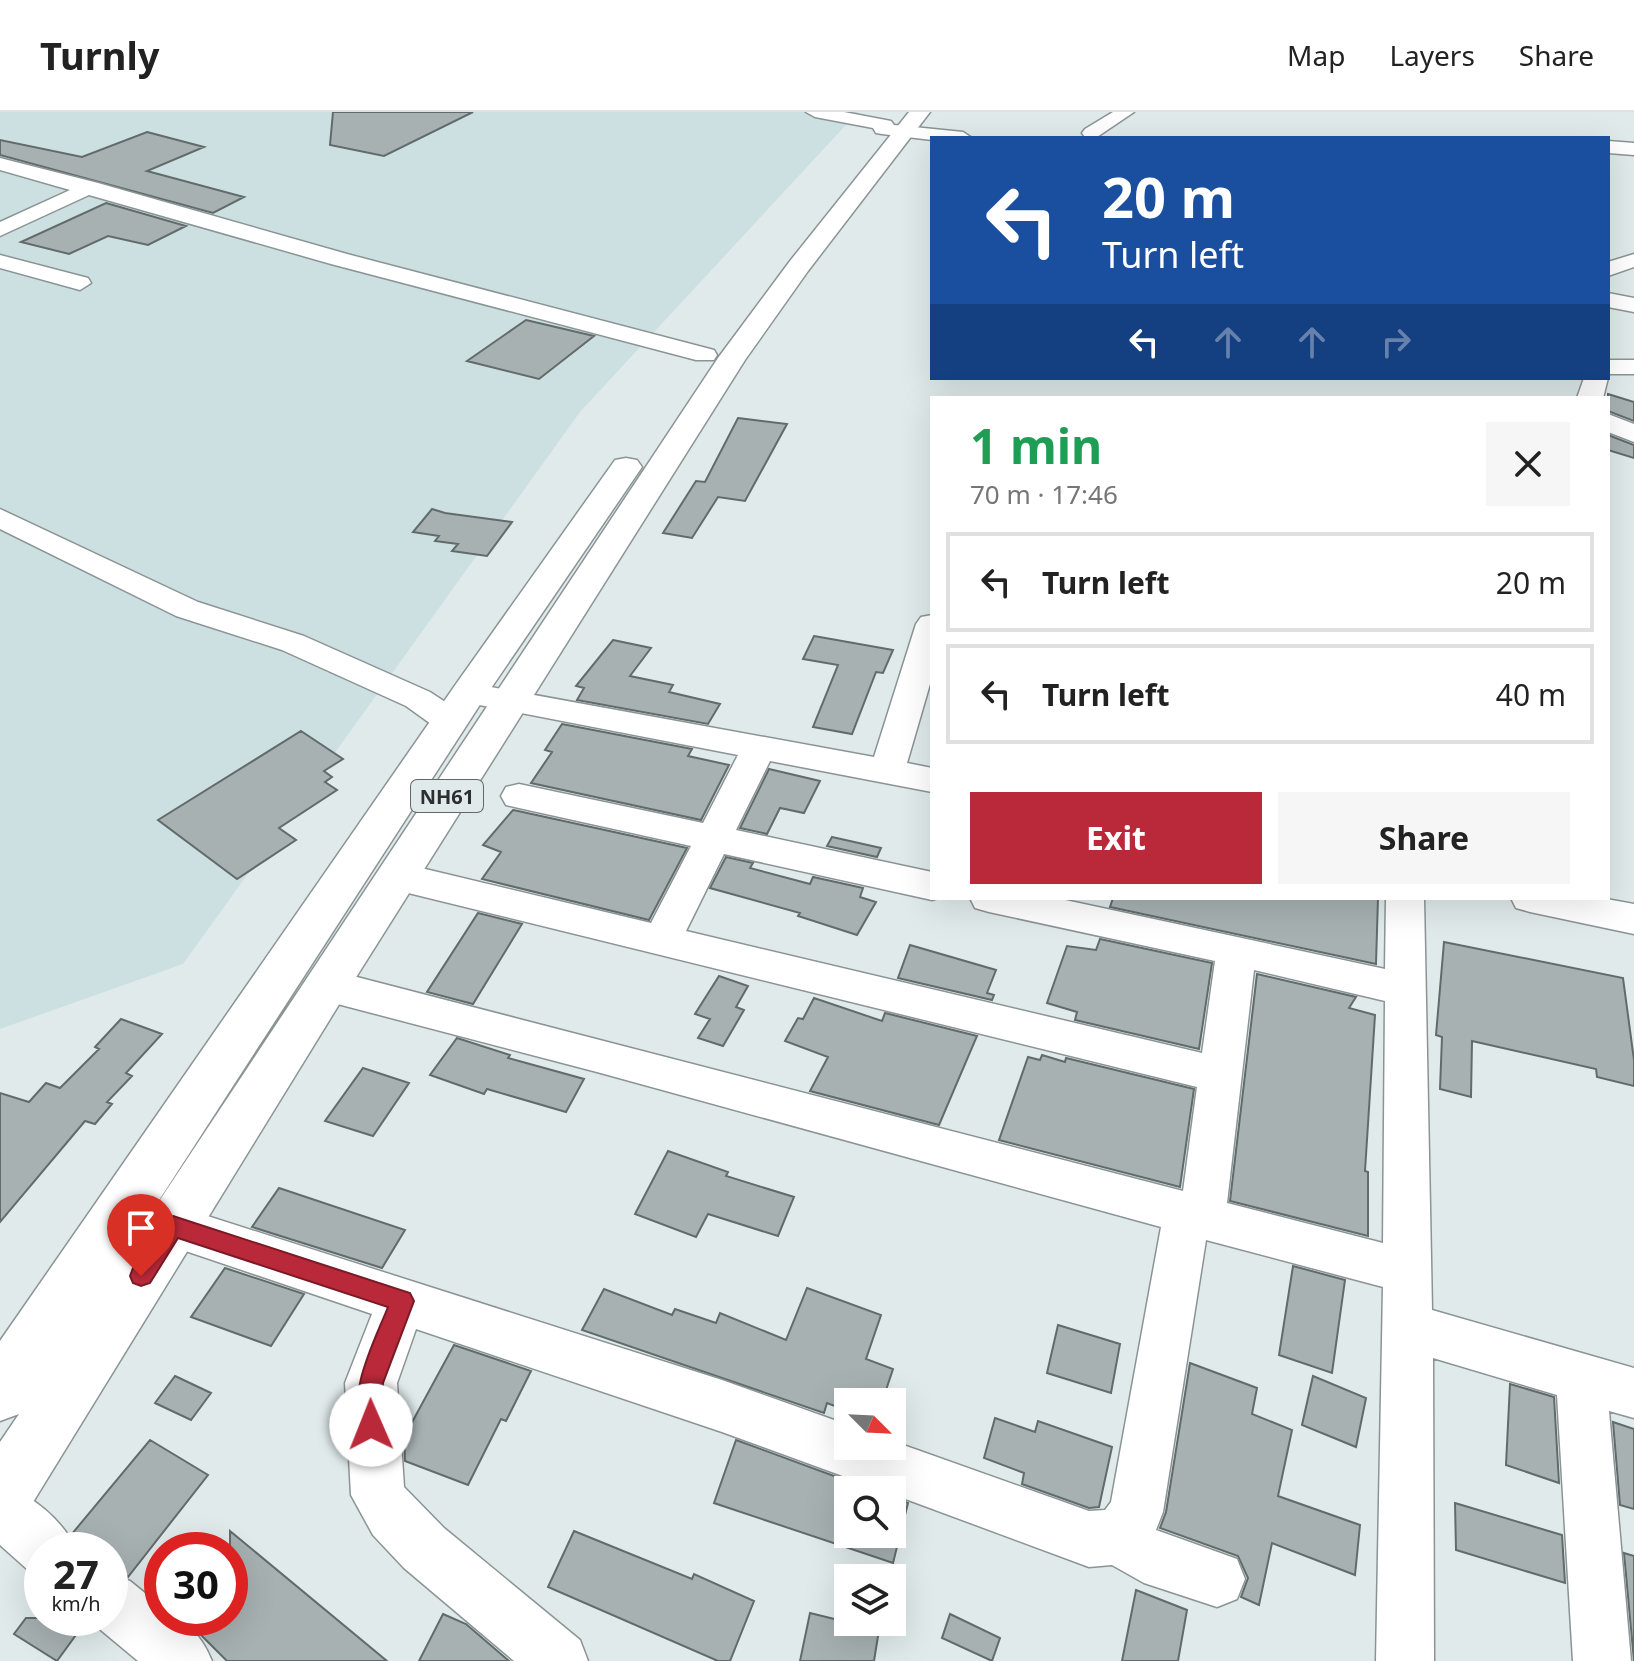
<!DOCTYPE html>
<html lang="en">
<head>
<meta charset="utf-8">
<style>
	body { margin:0; font-family:"Noto Sans",sans-serif; background:#f6f6f6; color:#222; height:100vh; display:flex; flex-direction:column; font-size:30px; white-space:nowrap }
	* { box-sizing:border-box; margin:0 }
	p { font-size:26px; color:#767676 }
	.icon { flex:none; width:44px; height:44px; fill:none; stroke:currentColor; stroke-width:2; stroke-linecap:round; stroke-linejoin:round }
	.map { position:relative; flex:1; overflow:hidden }
	.panel { position:absolute; left:930px; top:284px; width:680px; height:504px; display:flex; flex-direction:column; background:#fff; border-radius:0px; box-shadow:0 8px 32px #0002 }
	.panel>* { flex:none }
	.top-card { position:absolute; left:930px; top:24px; width:680px; height:244px; border-radius:0px; box-shadow:0 8px 32px #0002; background:#1a4fa0; color:#fff; overflow:hidden }
	.needle { width:52px; rotate:114deg }
	.fabs { position:absolute; left:834px; top:1276px; display:grid; gap:16px }
	.fabs a { display:grid; place-items:center; width:72px; height:72px; border-radius:0px; background:#fff; box-shadow:0 8px 32px #0002; font-size:40px }
	.speed { position:absolute; left:24px; top:1420px; display:flex; gap:16px; font-size:40px; font-weight:700; text-align:center }
	.speed>* { display:grid; place-content:center; width:104px; height:104px; border-radius:50%; background:#fff; box-shadow:0 8px 32px #0002; line-height:1 }
	.speed small { font-size:20px; font-weight:400 }
	.speed .limit { border:12px solid #d22; background:#fff; color:#111 }
	.pin { position:absolute; display:grid; place-items:center; width:68px; height:68px; color:#fff; margin:-82px -34px; border-radius:50% 50% 50% 0; rotate:-45deg; box-shadow:0 0 8px #0007 }
	.pin .icon { rotate:45deg }
	.me { position:absolute; width:88px; margin:-44px; rotate:359deg; stroke-linejoin:round; filter:drop-shadow(0 0 6px #0008) }
	.turn { display:flex; align-items:center; gap:28px; height:168px; padding:0 40px; font-size:36px }
	.turn .icon { width:104px; height:104px; stroke-width:2.5 }
	.turn b { display:block; font-size:56px; line-height:68px }
	.lanes { display:flex; align-items:center; height:76px; padding:0 40px; background:#0003; justify-content:center; gap:40px; direction:ltr }
	.lanes .off { opacity:.35 }
	.round { display:grid; place-items:center; flex:none; width:84px; height:84px; border-radius:0px; background:#f6f6f6 }
	.headline { display:flex; align-items:center; justify-content:space-between; height:136px; padding:0 40px }
	h1 { font-size:48px; font-weight:700; line-height:60px; color:#1e9e55 }
	.cta { display:flex; gap:16px; margin-top:auto; padding:16px 40px }
	.cta a { flex:1; height:92px; border-radius:0px; background:#ba293a; color:#fff; font-size:32px; font-weight:700; line-height:92px; text-align:center }
	.cta a+a { background:#f6f6f6; color:#222 }
	ul { padding:0; list-style:none }
	li { display:flex; align-items:center; gap:24px; height:100px; margin:0 16px 12px; padding:0 24px; border:4px solid #e0e0e0; border-radius:0px }
	li div { flex:1 }
	li b { display:block; font-size:30px }
	li em { font-style:normal }
	header { display:flex; align-items:center; gap:48px; box-sizing:border-box; height:112px; padding:0 40px; background:#fff; border-bottom:2px solid #e0e0e0 }
	header strong { font-size:38px }
	nav { display:flex; gap:44px; margin-inline-start:auto; font-size:28px }
	.map>svg:first-child { display:block }
	.built { fill:#cde0e1 }
	.building { fill:#a7b1b1; stroke:#626b6b; stroke-width:2 }
	.lines { fill:none; stroke-linecap:round; stroke-linejoin:round }
	.minor-casing { stroke:#8b9495; stroke-width:3 }
	.highway-casing { stroke:#8b9495; stroke-width:3 }
	.minor { fill:#fff; fill-rule:evenodd }
	.highway { fill:#fff; fill-rule:evenodd }
	.route { fill:#ba293a; stroke:#791b26; stroke-width:2 }
	.labels { text-anchor:middle; dominant-baseline:central; stroke-width:8; stroke-linejoin:round; paint-order:stroke }
	.shield { fill:#e0eaea; stroke:#626768; stroke-width:2 }
	.shield-label { font-size:20px; font-weight:bold; fill:#2c2f30 }
</style>
</head>
<body>
<header>
<strong>Turnly</strong>
<nav><a>Map</a><a>Layers</a><a>Share</a></nav>
</header>
<div class="map">
<svg width="1634" height="1549" viewBox="0 0 1634 1549">
	<rect width="100%" height="100%" fill="#e0eaea"/>
	<path class="built" d="M0 0H858L580 300 183 852 0 917Z"/>
	<path class="building" d="M333 0H473L384 44 330 33Z
		M147 20 204 35 147 59 244 85 213 101 0 43V28L82 45Z
		M106 91 186 114 148 133 108 124 69 142 21 130Z
		M526 208 594 224 539 267 467 249Z
		M1608 282 1634 290V309L1608 299Z
		M738 306 787 312 745 389 718 385 692 426 663 421 696 369 705 370Z
		M1608 323 1634 333V346L1608 338Z
		M432 397 445 401 512 410 487 444 452 439 458 432 435 429 439 424 413 420Z
		M814 524 893 538 883 561 876 560 852 622 813 615 838 553 803 547Z
		M613 528 651 536 630 564 673 573 669 580 720 592 708 612 577 588 584 576 576 574Z
		M562 612 692 637 688 644 729 653 701 708 531 671 552 640 545 638Z
		M301 619 343 647 324 659 332 665 325 670 337 678 279 716 296 728 237 767 158 708Z
		M769 657 820 669 804 701 780 696 767 722 740 716Z
		M513 698 518 699 687 736 649 808 482 767 501 740 483 733Z
		M832 725 881 736 877 745 827 734Z
		M726 745 753 751 750 756 810 772 813 765 863 776 860 785 876 790 857 823 798 804 800 801 710 776Z
		M1113 786H1378L1376 852 1110 795Z
		M478 801 522 812 473 892 427 880Z
		M1100 827 1212 851 1199 937 1075 908 1077 900 1047 891 1067 834 1096 838Z
		M1444 830 1623 866 1634 948V974L1597 965 1596 957 1472 929 1471 985 1440 977 1442 925 1436 923Z
		M910 833 996 858 987 881 994 883 992 888 898 866Z
		M1257 862 1356 885 1349 896 1375 903 1365 1059 1368 1060V1124L1230 1089Z
		M719 864 748 874 736 895 744 898 723 934 698 926 710 907 695 902Z
		M814 886 882 909 885 901 977 924 939 1013 810 979 828 945 785 929 798 906 803 907Z
		M121 907 162 922 126 961 132 964 107 990 112 992 95 1012 85 1009 0 1110V981L29 990 46 971 60 976 99 937 95 935Z
		M457 926 510 943 508 946 584 967 566 1000 487 977 484 982 430 963Z
		M1042 943 1065 950 1066 946 1194 977 1180 1075 999 1028 1028 945 1040 948Z
		M363 956 409 971 373 1024 325 1009Z
		M668 1039 728 1060 726 1064 794 1085 778 1124 708 1102 696 1125 635 1102Z
		M279 1076 405 1118 382 1156 252 1115Z
		M1293 1154 1345 1168 1332 1261 1279 1243Z
		M225 1156 304 1182 271 1234 191 1205Z
		M807 1176 881 1203 866 1247 893 1257 882 1290H848V1299L827 1291 824 1301 582 1218 604 1177 672 1203 675 1197 716 1211 720 1201 786 1228Z
		M1058 1213 1120 1232 1111 1281 1047 1261Z
		M454 1233 531 1259 506 1309 501 1307 468 1373 405 1349 404 1325Z
		M1190 1251 1257 1276 1252 1302 1292 1318 1278 1384 1360 1413 1355 1463 1272 1431 1259 1493 1241 1485 1248 1466 1238 1444 1160 1416 1166 1400Z
		M175 1264 211 1281 191 1308 155 1291Z
		M1313 1264 1366 1286 1356 1335 1302 1313Z
		M1510 1272 1554 1285 1559 1371 1506 1353Z
		M995 1306 1035 1320 1038 1309 1112 1335 1099 1395 1089 1396 1022 1372 1024 1361 984 1346Z
		M1613 1310 1634 1317V1397L1620 1393Z
		M150 1328 208 1363 128 1465 110 1456V1438H81L71 1423Z
		M736 1328 872 1378H848V1422H892V1385L908 1391 893 1451 714 1391Z
		M1455 1391 1562 1423 1565 1471 1456 1438Z
		M230 1419 387 1549H227L195 1517 178 1506H230Z
		M574 1419 692 1467 694 1462 754 1489 730 1549H718L548 1475Z
		M1624 1441 1634 1444V1549Z
		M1136 1478 1187 1498 1178 1549H1122Z
		M810 1501 879 1518 874 1549H800Z
		M443 1502 466 1512 509 1549H419Z
		M950 1502 1000 1526 992 1549 942 1526Z
		M26 1506H65L81 1516 57 1549 14 1522Z"/>
	<g class="lines">
		<g class="minor-casing">
			<path id="minor" d="M806 0H844L891 9 894 13 963 20 972 26 932 28 882 22 876 21 873 16 815 5Z
				M1113 0H1134L1097 25H1085L1082 21 1085 17Z
				M1608 29 1634 31V43L1608 41Z
				M0 46 98 71 347 142 714 238 717 243 714 248H696L331 152 89 83 0 124V110L70 78 0 58Z
				M1634 142V155L1608 164V150Z
				M0 143 88 166 91 171 80 178 0 156Z
				M1608 181 1634 186V200L1608 195Z
				M1608 248H1634V262H1608Z
				M1584 266H1608L1603 286H1577Z
				M1608 302 1634 312V330L1608 320Z
				M0 397 198 490 304 524 430 580 462 601 467 609 462 617 450 620 438 617 406 594 282 538 176 504 0 417Z
				M932 503V565L907 651 932 656V680L770 649 736 718 932 760V786H938L932 788 724 742 686 819 1202 941 1215 849 989 800 975 796 970 786H1056L1385 857 1386 786H1424L1432 1198 1634 1256V1306L1609 1299 1631 1549H1573L1557 1283 1433 1246 1434 1549H1376L1383 1175 1206 1128 1163 1400 1156 1418 1237 1447 1245 1467 1237 1487 1217 1495 1144 1471 1112 1453 1089 1455 892 1382V1378H881L722 1320 416 1217 397 1271 404 1375 444 1416 580 1528 588 1549H514L404 1456 373 1423 351 1383 345 1271 372 1202 156 1129 150 1114 156 1099 173 1093 722 1268 848 1313V1334H892V1329L1089 1399 1105 1398 1111 1390 1161 1115 597 960 326 889 312 884 306 873 312 862 326 857 1183 1079 1197 975 396 778 383 774 377 764 383 754 396 750 651 811 691 734 519 696 506 693 501 684 506 675 519 672 703 711 738 643 469 591 457 588 453 581 457 574 469 571 874 645 916 512 921 505ZM1254 858 1385 889 1383 1131 1227 1091Z
				M1511 786H1601L1634 792V822L1530 800 1516 796Z
				M0 1371C31 1383 63 1407 76 1438H42V1463L28 1458 0 1433Z
				M110 1461 130 1469 162 1495V1506C188 1506 203 1527 212 1549H138L90 1509 89 1506H110Z"/>
		</g>
		<g class="highway-casing">
			<path id="highway" d="M909 0H930L808 159 745 248 343 886 22 1408 0 1417V1330L19 1302 0 1309V1229L456 572 615 348 626 346 637 348 642 355 483 588 132 1130 718 246 790 149Z"/>
		</g>
		<use href="#minor" class="minor"/>
		<use href="#highway" class="highway"/>
	</g>
	<path class="route" d="M173 1104 410 1181 414 1189 383 1271 384 1313 380 1322 371 1326 363 1322C346 1281 373 1233 388 1195L178 1126 150 1171 141 1174 133 1171 130 1164 133 1156 165 1107Z"/>
	<g class="labels">
		<rect class="shield" x="411" y="668" width="72" height="32" rx="6"/>
		<g class="shield-label">
			<text x="447" y="684">NH61</text>
		</g>
	</g>
</svg>
<div class="fabs">
<a><svg class="needle" viewBox="-14 -14 28 28"><path d="M0-13l5 13h-10z" fill="#e53935"/><path d="M0 13l5-13h-10z" fill="#767676"/></svg></a>
<a><svg class="icon" aria-label="search" viewBox="0 0 24 24"><circle cx="10" cy="10" r="6"/><path d="M15 15l6 6"/></svg></a>
<a><svg class="icon" aria-label="layers" viewBox="0 0 24 24"><path d="M12 4l9 5-9 5-9-5zM3 14l9 5 9-5"/></svg></a>
</div>
<div class="speed"><div>27<small>km/h</small></div><div class="limit">30</div></div>
<div class="pin" style="left:141px;top:1164px;background:#d93025"><svg class="icon" aria-label="arrive" viewBox="0 0 24 24"><path d="M6 21V4h12l-3 4 3 4H6"/></svg></div>
<svg class="me" style="left:371px;top:1313px" viewBox="-20 -20 40 40"><circle r="19" fill="#fff"/><path d="M0-13L10 11 0 6-10 11z" fill="#ba293a"/></svg>
<div class="top-card">
<div class="turn"><svg class="icon" aria-label="left" viewBox="0 0 24 24"><path d="M17 20v-9H6M10 6l-5 5 5 5"/></svg><div><b>20 m</b>Turn left</div></div>
<div class="lanes"><svg class="icon" aria-label="left" viewBox="0 0 24 24"><path d="M17 20v-9H6M10 6l-5 5 5 5"/></svg><svg class="icon off" aria-label="ahead" viewBox="0 0 24 24"><path d="M12 20V5M6 11l6-6 6 6"/></svg><svg class="icon off" aria-label="ahead" viewBox="0 0 24 24"><path d="M12 20V5M6 11l6-6 6 6"/></svg><svg class="icon off" aria-label="right" viewBox="0 0 24 24"><path d="M7 20v-9h11M14 6l5 5-5 5"/></svg></div>
</div>
<section class="panel">
<div class="headline"><div><h1>1 min</h1><p>70 m · 17:46</p></div><a class="round"><svg class="icon" aria-label="close" viewBox="0 0 24 24"><path d="M6 6l12 12M18 6L6 18"/></svg></a></div>
<ul>
<li><svg class="icon" aria-label="left" viewBox="0 0 24 24"><path d="M17 20v-9H6M10 6l-5 5 5 5"/></svg><div><b>Turn left</b></div><em>20 m</em></li>
<li><svg class="icon" aria-label="left" viewBox="0 0 24 24"><path d="M17 20v-9H6M10 6l-5 5 5 5"/></svg><div><b>Turn left</b></div><em>40 m</em></li>
</ul>
<div class="cta"><a>Exit</a><a>Share</a></div>
</section>
</div>
</body>
</html>
